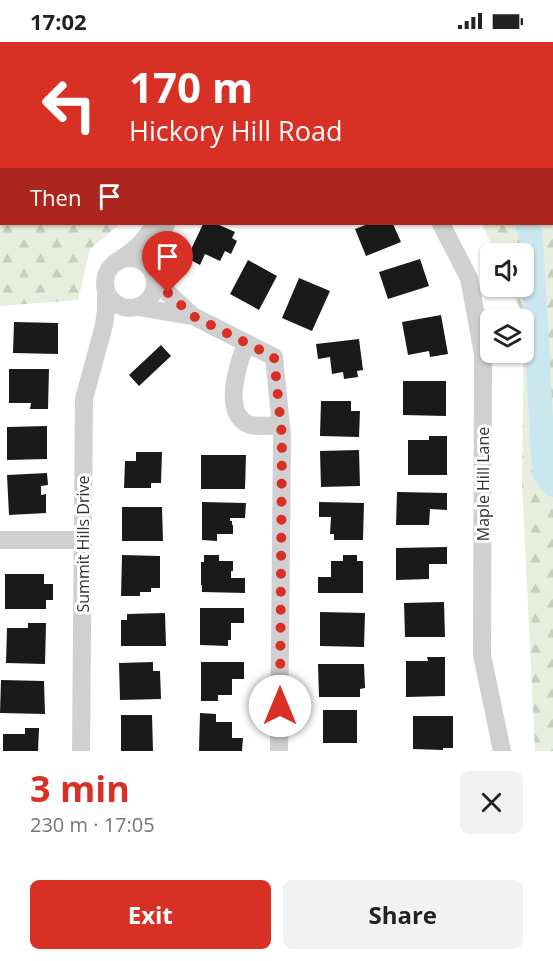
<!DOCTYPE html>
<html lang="en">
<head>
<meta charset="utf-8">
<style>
	body { margin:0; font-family:"Open Sans",sans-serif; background:#f2f2f2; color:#222; height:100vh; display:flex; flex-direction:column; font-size:22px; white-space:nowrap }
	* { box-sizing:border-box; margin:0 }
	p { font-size:20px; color:#767676 }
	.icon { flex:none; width:33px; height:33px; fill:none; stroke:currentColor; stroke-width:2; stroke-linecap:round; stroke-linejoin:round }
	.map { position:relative; height:709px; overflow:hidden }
	.side { display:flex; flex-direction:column; background:#fff; flex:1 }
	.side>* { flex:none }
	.banner { position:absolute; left:0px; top:0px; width:554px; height:183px; box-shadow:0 2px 4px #0004; background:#d93025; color:#fff; overflow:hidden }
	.buttons { position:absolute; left:480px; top:201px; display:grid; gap:12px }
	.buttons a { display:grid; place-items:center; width:54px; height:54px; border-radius:9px; background:#fff; box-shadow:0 2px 4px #0004; font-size:30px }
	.pin { position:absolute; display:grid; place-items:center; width:51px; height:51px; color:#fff; margin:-62px -26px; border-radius:50% 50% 50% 0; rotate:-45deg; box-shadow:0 0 6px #0007 }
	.pin .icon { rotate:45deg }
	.me { position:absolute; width:66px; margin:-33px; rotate:0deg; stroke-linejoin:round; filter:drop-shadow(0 0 4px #0008) }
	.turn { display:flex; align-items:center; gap:21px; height:126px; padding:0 30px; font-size:27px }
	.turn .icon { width:78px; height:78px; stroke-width:2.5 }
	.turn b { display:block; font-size:42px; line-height:51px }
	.then { display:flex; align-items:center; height:57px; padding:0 30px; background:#0003; gap:12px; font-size:22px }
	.round { display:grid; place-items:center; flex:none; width:63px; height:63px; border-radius:9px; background:#f2f2f2 }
	.summary { display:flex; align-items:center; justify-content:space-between; height:102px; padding:0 30px }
	h1 { font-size:36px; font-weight:700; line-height:45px; color:#d93025 }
	.button { display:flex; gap:12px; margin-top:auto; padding:12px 30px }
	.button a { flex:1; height:69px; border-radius:9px; background:#d93025; color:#fff; font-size:24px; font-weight:700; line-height:69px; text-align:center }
	.button a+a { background:#f2f2f2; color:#222 }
	.status { display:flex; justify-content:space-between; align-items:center; height:42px; padding:0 30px; background:#fff; direction:ltr }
	.status svg { height:16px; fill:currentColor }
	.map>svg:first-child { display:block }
	.forest { fill:url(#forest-firs) }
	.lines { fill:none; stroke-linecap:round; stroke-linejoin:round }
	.river { stroke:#cae6ee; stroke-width:24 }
	.building { fill:#1a1a1a }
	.minor { stroke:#d0d0d0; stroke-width:18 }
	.route { stroke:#d93025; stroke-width:10; stroke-dasharray:0 18 }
	.labels { text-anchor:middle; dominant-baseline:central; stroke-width:6; stroke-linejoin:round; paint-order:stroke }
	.street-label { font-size:16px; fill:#333; stroke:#fff }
</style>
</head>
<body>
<div class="status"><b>17:02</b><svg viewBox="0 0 49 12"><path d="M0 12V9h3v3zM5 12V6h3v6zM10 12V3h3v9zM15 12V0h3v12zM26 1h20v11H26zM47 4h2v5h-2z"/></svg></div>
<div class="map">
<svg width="553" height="709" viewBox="0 0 553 709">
	<defs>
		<pattern id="forest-firs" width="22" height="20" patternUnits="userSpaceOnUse" patternTransform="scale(1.5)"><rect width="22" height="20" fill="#e8eede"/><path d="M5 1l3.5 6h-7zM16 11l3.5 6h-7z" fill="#c7cdbf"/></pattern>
	</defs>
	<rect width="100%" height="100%" fill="#fff"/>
	<path class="forest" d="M0 0H160V2H2V182H120L90 207 78 258 0 264Z
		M316 0H553V709H535L522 441 524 275 510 245 524 244V212L495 211 482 182H552V2H318Z"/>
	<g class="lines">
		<path class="river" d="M475 0V2
			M527 182 531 195 544 431 553 443"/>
	</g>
	<path class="building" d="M203 182H217L235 190 232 196 237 199 231 212 225 209 220 219 205 212 200 223 187 216Z
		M368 182H393L401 200 366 214 355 187Z
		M420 217 429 244 388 257 379 230Z
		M248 218 277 234 259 268 230 252Z
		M299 236 330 249 312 289 282 276Z
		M441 273 448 312 430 315 429 309 408 313 402 280Z
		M14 280 58 281V312L13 311Z
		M359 297 363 328 357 329 358 335 344 337 343 330 332 332 330 315 318 317 316 302Z
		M161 303 171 314 139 344 129 333Z
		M9 327H49L48 367H30L31 361H9Z
		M403 339H446V374L403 373Z
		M321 359H351V369H360L359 395 320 394Z
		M47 384V417L7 418V385Z
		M429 394H447V433H408V398H429Z
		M359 408 360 444 321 445 320 409Z
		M136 410H162L161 441H151V446H124L125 419H136Z
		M201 413H246L245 447H201Z
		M47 431 48 443 41 444V453L46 452V471L9 473 7 433Z
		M397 450 447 451V468L430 467 429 483H396Z
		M202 460 246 461 245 476H230V479H232V483H233V492H217V499L202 498Z
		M319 460 364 461 363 498H334V492H330L331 475H319Z
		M122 465H162L163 499H122Z
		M447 505V522H429V537L396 538V506Z
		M122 513 160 514V546H151V550H140V554H121Z
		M204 513H219V519H233V529H231V536H245V551L202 550V543H201V520H204Z
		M343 513H357V519H363V551H318V535H331V519H343Z
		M5 532H44V542H53V558H46V567H5Z
		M444 560 445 595H405L404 561Z
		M200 566H244V581H231V598H228V604L200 603Z
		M320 570 365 571 364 605 320 604Z
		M165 571 166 604H121V578H127V572Z
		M28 581H46L45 622 6 621 7 586H28Z
		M427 615H445V654L406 655V619H428Z
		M153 620V629H160L161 657 120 658 119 621Z
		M201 620H244V637H232V653H218V659H201Z
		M318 622H364L365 646 360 647V655H319Z
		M1 638 44 639 45 672 0 671Z
		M323 668H357V701H323Z
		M200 671 216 672V680H232V696H243L242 709H199Z
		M121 673H152L153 709H121Z
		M413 674H453V706H443V708L413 707Z
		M25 686H39L38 709H3V692H25Z"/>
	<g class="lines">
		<path class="minor" d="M183 2V0
			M207 2 208 0
			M441 182 469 236 483 312 482 613 502 709
			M105 241a25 25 0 1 1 50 0a25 25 0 1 1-50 0Z
			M121 217C136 207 146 198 154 182
			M152 230 160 194 166 182
			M154 234 168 251 193 274 274 315 282 394 279 709
			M138 265 191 274
			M246 301C239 320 224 363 243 379 252 387 270 383 281 383
			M0 498H83
			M81 709 84 357 104 283 106 268V249"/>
	</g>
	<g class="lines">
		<path class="route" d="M168 251 193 274 274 315 282 394 280 664"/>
	</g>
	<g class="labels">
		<g class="street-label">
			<text transform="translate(483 442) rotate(-90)">Maple Hill Lane</text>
			<text transform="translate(83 502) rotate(-90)">Summit Hills Drive</text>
		</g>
	</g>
</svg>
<div class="buttons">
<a><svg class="icon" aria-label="sound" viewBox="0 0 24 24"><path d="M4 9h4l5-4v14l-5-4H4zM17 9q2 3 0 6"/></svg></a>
<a><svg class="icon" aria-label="layers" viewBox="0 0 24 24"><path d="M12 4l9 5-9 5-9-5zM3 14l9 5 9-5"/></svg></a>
</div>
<div class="pin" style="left:168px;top:251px;background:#d93025"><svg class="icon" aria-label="arrive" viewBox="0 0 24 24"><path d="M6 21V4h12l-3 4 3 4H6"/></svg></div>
<svg class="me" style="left:280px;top:664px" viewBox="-20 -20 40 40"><circle r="19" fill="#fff"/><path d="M0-13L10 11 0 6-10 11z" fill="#d93025"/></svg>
<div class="banner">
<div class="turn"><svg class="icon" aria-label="left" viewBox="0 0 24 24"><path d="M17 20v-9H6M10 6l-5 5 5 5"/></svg><div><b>170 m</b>Hickory Hill Road</div></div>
<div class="then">Then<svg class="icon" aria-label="arrive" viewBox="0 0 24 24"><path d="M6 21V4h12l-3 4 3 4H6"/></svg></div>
</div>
</div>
<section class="side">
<div class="summary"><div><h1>3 min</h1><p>230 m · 17:05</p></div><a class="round"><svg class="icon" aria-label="close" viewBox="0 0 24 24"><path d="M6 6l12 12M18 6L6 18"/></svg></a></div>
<div class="button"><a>Exit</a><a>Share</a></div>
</section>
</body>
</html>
